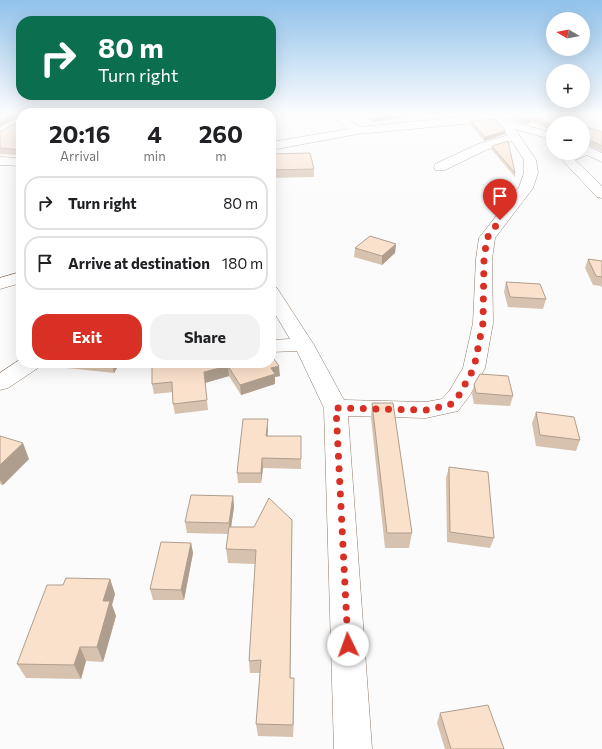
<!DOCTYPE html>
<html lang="en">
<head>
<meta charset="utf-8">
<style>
	body { margin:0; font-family:Commissioner,sans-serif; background:#f2f2f2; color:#202124; height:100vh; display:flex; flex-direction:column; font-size:15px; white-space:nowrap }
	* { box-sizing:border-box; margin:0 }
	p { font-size:13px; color:#757577 }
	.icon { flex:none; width:22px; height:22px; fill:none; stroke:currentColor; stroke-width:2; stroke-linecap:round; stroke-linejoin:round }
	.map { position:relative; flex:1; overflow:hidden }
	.drawer { position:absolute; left:16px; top:108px; width:260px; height:260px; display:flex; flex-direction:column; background:#fff; border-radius:16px; box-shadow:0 4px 16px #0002 }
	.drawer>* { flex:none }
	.guide { position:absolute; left:16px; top:16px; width:260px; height:84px; border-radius:16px; box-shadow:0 4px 16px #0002; background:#0b6e4f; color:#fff; overflow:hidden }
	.needle { width:26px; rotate:279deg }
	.buttons { position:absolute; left:546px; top:12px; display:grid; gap:8px }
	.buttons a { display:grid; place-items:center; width:44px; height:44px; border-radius:50%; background:#fff; box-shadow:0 4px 16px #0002; font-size:20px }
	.pin { position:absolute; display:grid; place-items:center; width:34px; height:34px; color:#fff; margin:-41px -17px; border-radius:50% 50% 50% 0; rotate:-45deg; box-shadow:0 0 4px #0007 }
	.pin .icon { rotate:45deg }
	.me { position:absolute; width:44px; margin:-22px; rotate:357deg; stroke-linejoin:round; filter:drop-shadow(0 0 3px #0008) }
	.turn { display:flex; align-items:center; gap:14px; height:84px; padding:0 16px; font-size:18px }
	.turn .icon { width:52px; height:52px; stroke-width:2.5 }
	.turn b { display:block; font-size:28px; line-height:34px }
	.eta { display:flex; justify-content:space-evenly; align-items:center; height:68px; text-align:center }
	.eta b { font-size:24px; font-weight:700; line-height:28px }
	.button { display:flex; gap:8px; margin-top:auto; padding:8px 16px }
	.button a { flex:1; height:46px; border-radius:16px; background:#d93025; color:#fff; font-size:16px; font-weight:700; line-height:46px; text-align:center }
	.button a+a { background:#f2f2f2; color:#202124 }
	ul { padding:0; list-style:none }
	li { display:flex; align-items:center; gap:12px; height:54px; margin:0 8px 6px; padding:0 8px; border:2px solid #e0e0e0; border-radius:16px }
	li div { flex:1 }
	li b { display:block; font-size:15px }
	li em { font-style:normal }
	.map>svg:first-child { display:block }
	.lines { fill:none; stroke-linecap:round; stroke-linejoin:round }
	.minor-casing { stroke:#917a67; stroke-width:1 }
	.minor { fill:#fff; fill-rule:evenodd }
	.wall { fill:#d7c2af }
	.shaded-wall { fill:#af9e8e }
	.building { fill:#fae1cb; stroke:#af9e8e }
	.route { stroke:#d93025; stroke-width:7; stroke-dasharray:0 12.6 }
</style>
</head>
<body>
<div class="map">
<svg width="602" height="749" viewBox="0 0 602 749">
	<rect width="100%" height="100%" fill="#fbfbfb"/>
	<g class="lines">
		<g class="minor-casing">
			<path id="minor" d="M330 115H342L360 127 480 115H525L520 118 506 120 553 133V140L515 129 536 160 538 173 533 188 495 238 492 259 493 323 485 368 470 395 458 411 426 418 348 416 372 749H334L324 408 297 351 271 352V340L290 339 271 307V287L277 288 314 345 344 400 426 402 442 399 450 390 463 368 473 323 476 259 479 238 519 187 524 173V160L512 141 486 150 445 170H435L434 167 435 164 478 144 508 135 495 121 358 134 271 150V142L348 129Z
				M583 144 602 153V162L587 155 575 160 602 186V198L597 197 562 160 566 154 583 153Z
				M0 157 21 158V166L0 165Z
				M21 272V283L0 289V278Z
				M21 359V363H41L38 368 8 388 0 390V373Z"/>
		</g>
		<use href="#minor" class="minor"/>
	</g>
	<path class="wall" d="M360 115H420L373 122Z
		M582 115 553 123V131L530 121V123L524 124 513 120 514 116Z
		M21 121V155L0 154V132Z
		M471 121 505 131V134L484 141 471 125Z
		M583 126 602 132V152L584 143Z
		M492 146 515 173V177L492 150Z
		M271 154 314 169V177L271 178Z
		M396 244 395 253 382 265 354 257 355 248Z
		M588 259 602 261V288L601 286 593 285 585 268Z
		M506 282 546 299 543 309 508 307 504 292Z
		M65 363H120L114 373 67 368Z
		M152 363H271L280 376 275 377V384L241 395 229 376 205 383 208 410 175 414 173 404V392L154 394 152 384Z
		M474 384 513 396 510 406 474 404 472 394Z
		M372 403 412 533 409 548H385L371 418Z
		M536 412 580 440 576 451 536 446 532 423Z
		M268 429 267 436H301V469L263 468 261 483H238L237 473Z
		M0 436 29 459 3 485 0 484Z
		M449 467 494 538 490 548 447 542 446 478Z
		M233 496 234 507 231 527H254L292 520 290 678 294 690 293 737 258 736 256 724 260 673H250L249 661 255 564 228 563 226 549 228 534 187 533 185 522Z
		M191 543 193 553 184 600H153L150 589Z
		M110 579 115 594 112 605 116 616 103 662 86 661 81 679 26 678 17 664 63 585Z
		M440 713 504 749H445L437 723Z"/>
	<path class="shaded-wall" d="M13 115 21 116 0 127V122Z
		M391 115H420L373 122V118Z
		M531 118 530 123 524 124 525 119Z
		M505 131V134L484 141 485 137Z
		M396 244 395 253 382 265V256Z
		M112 363H120L114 373Z
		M228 366 229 376 205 383 208 410 204 372Z
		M279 366 280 376 275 377V384L241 395 240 385 271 368Z
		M268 419V429L267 446 266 436Z
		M23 443 29 459 3 485 0 480V465Z
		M262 458 263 468 261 483V473Z
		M233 496 234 507 230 534 229 523Z
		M292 520V534L290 690V678Z
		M191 543 193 553 184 600 181 590Z
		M110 579 115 594 112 605 116 616 103 662 97 647 103 601Z
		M80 647 86 661 81 679 74 665Z
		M294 678V690L293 737V725Z"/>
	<path class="building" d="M0 115H13L0 122Z
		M369 115H391L373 118Z
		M519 115H582L581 123H553V126L528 116 531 118 525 119 514 116Z
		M495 119 505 130V131L485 137 471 121Z
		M19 121H21V150L0 148V132Z
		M583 126 602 132V146L585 138 583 140Z
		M508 141 515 173 492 146Z
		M310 153 314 169 271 170V154Z
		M370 236 396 244 382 256 355 248Z
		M588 259 602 261V277L596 276Z
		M506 282 540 284 546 299 510 297Z
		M271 355 279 366 271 368 275 374 240 385 228 366 204 372 207 400 173 404 172 382 152 384V363H271Z
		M480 374 508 376 513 396 476 393 474 384Z
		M372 403H393L412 533H387Z
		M536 412 574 417 580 440 540 435Z
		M243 419H268L266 436H301V459L262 458 261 473H237Z
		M0 436 23 443 0 465Z
		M449 467 488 472 494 538 450 532Z
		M191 495 233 496 229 523 185 522Z
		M269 498 292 520 290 678H294L293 725 256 724 261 660 249 661 256 550 226 549 229 527H254Z
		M161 542 191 543 181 590 150 589Z
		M66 578 110 579 103 601H110L97 647H80L74 665 17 664 47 585H63Z
		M488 705 504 749H451L440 713Z"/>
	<linearGradient id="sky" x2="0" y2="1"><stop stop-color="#90c2eb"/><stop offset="0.52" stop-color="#fdfdfd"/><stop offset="1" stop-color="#fdfdfd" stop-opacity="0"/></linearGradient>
	<rect width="602" height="220" fill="url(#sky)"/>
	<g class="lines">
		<path class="route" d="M348 645 336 408 426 410 450 405 459 395 474 368 483 323 484 259 487 238 500 220"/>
	</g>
</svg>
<div class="buttons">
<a><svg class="needle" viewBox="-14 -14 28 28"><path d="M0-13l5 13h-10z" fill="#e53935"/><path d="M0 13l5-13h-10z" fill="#757577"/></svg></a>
<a>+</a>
<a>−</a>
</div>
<div class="pin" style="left:500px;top:220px;background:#d93025"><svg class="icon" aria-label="arrive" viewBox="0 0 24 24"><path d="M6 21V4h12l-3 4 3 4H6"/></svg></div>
<svg class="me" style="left:348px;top:645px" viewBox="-20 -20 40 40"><circle r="19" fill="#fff"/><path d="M0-13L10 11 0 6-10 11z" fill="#d93025"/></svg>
<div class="guide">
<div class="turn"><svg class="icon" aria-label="right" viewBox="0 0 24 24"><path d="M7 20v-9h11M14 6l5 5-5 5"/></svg><div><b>80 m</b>Turn right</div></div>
</div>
<section class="drawer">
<div class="eta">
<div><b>20:16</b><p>Arrival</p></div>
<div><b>4</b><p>min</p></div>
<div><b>260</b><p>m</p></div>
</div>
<ul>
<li><svg class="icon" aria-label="right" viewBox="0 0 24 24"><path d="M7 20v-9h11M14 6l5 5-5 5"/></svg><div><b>Turn right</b></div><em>80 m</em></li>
<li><svg class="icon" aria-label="arrive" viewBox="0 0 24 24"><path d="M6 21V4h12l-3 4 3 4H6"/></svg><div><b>Arrive at destination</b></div><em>180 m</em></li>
</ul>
<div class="button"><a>Exit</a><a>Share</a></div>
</section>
</div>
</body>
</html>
